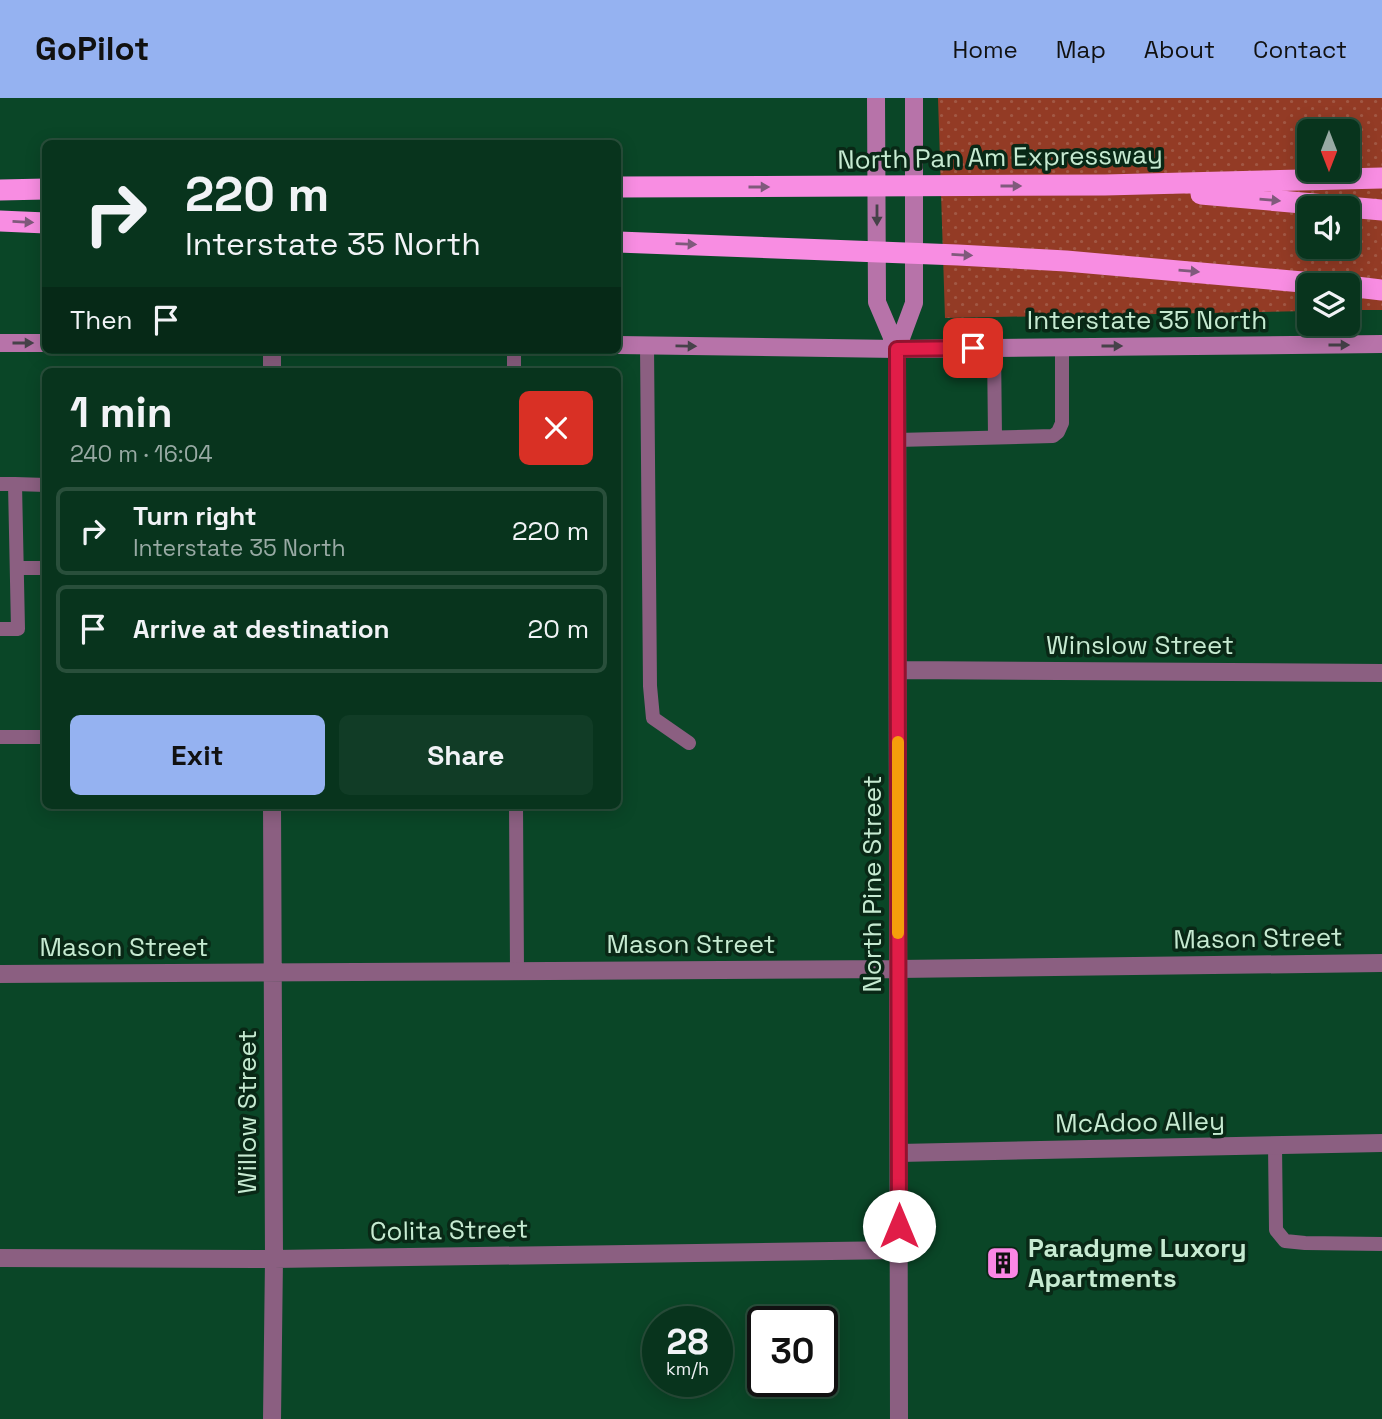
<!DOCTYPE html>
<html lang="en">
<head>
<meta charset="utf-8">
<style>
	body { margin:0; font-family:"Space Grotesk",sans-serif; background:#113c26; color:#f1f3f6; height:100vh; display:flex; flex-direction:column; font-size:26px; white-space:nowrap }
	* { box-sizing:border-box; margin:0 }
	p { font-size:23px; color:#98aaa4 }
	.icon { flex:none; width:38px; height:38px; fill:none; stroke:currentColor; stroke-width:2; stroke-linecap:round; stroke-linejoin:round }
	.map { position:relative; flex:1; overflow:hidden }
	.sheet { position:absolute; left:42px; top:270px; width:579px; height:441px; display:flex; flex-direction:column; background:#08341d; border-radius:10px; box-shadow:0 4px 18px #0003,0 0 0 2px #294f3b }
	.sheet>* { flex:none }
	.guide { position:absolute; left:42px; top:42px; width:579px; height:214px; border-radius:10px; box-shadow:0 4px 18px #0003,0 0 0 2px #294f3b; background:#08341d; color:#f1f3f6; overflow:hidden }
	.needle { width:46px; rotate:180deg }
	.buttons { position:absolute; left:1297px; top:21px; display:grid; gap:14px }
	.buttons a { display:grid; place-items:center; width:63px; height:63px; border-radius:10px; background:#08341d; box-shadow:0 4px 18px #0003,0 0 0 2px #294f3b; font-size:35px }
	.speed { position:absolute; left:642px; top:1208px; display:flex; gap:14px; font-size:35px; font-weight:700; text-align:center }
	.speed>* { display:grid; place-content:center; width:91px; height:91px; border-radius:50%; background:#08341d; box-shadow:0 4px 18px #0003,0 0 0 2px #294f3b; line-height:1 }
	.speed small { font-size:18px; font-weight:400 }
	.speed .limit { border:4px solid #111; border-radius:10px; background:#fff; color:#111 }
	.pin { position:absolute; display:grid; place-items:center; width:60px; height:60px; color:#fff; margin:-30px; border-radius:14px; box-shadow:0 4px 10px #0006 }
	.me { position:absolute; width:77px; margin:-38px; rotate:0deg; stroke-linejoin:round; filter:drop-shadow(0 0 5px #0008) }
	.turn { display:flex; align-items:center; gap:24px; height:147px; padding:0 28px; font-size:32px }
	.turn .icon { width:91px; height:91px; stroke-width:2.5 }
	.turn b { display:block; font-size:49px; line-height:60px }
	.then { display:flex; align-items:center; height:66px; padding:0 28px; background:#0003; gap:14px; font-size:26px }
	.round { display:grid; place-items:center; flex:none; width:74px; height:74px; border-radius:10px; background:#113c26 }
	.overview { display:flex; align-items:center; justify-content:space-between; height:119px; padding:0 28px }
	h1 { font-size:42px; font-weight:800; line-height:52px }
	.action { display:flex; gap:14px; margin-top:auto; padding:14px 28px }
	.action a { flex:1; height:80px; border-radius:10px; background:#95b2f1; color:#111; font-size:28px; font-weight:800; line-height:80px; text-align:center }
	.action a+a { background:#113c26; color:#f1f3f6 }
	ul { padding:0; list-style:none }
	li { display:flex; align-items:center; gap:21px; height:88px; margin:0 14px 10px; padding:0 14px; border:4px solid #294f3b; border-radius:10px }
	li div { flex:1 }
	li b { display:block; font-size:26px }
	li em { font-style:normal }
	header { display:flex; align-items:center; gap:42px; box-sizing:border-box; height:98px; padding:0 35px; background:#95b2f1; color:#111 }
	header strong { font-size:33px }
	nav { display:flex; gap:38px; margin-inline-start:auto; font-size:24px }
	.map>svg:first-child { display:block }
	.grass { fill:url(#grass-dots); fill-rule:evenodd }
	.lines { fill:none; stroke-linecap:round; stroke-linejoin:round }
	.lane { stroke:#8b5f81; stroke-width:14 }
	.street { stroke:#8b5f81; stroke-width:18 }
	.secondary { stroke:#b773a9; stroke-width:18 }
	.highway { stroke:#f88de2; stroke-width:21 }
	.oneway { fill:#805a7c }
	.oneway2 { fill:#464249 }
	.route-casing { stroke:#92132f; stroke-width:18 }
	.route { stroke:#e11d48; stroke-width:12 }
	.slow { stroke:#f59e0b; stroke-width:12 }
	.labels { text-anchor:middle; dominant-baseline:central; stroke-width:7; stroke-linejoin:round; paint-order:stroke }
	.street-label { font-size:26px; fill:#c6ead1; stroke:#092816 }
	.poi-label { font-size:26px; font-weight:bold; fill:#c6ead1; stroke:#092816; text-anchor:start }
</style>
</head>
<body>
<header>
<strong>GoPilot</strong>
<nav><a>Home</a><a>Map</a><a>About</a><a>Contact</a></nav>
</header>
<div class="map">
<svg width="1382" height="1321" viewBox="0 0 1382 1321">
	<defs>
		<pattern id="grass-dots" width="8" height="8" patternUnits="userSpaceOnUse" patternTransform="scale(1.75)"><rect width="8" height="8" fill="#933b25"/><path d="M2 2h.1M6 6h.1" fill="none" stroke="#a15844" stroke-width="1.8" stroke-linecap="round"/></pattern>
	</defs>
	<rect width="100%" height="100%" fill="#0a4627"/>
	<path class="grass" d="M938 0H1382V212H1348V187H1309V213L945 220ZM1309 33H1348V72H1309ZM1309 110H1348V149H1309Z"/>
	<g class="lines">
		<path class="lane" d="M647 247 650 588 653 620 689 645
			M994 249 995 339
			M514 252V273
			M897 342 1053 338 1058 334 1062 325V248
			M0 386H15L18 531H0
			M15 386 46 387
			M17 470H46
			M0 639H46
			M516 707 517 873
			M1275 1047 1276 1132 1285 1143 1305 1145 1382 1146"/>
		<path class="street" d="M897 251 899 1321
			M272 273V252
			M898 572 1382 575
			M0 876 898 871 1382 865
			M899 1055 1382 1045
			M0 1160 274 1161 899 1152
			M272 1321 274 1161 272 707"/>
		<path class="secondary" d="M876 0 877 204 897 251
			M0 245H46
			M618 247 897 251 1382 246
			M897 251 914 205V0"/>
		<path class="highway" d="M618 89 1105 87 1382 80
			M0 92 46 91
			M1201 96 1382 112
			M0 123 46 125
			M618 144 958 157 1066 163 1336 187
			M1348 188 1382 192"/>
	</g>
	<defs><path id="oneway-solid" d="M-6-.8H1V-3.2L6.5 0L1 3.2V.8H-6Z" transform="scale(1.75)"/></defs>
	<g class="oneway">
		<use href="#oneway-solid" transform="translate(1011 88)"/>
		<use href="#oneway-solid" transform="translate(759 89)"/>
		<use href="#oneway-solid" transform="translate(1270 102) rotate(5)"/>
		<use href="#oneway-solid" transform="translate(23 124) rotate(3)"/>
		<use href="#oneway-solid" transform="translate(686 146) rotate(2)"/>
		<use href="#oneway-solid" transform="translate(962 157) rotate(3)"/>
		<use href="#oneway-solid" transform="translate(1189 173) rotate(5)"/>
	</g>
	<g class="oneway2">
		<use href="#oneway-solid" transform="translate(877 117) rotate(90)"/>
		<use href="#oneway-solid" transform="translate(23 245)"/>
		<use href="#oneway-solid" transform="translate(1339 247)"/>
		<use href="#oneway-solid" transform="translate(686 248) rotate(1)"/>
		<use href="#oneway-solid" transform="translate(1112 248)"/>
	</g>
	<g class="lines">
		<g class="route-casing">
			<path id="route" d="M899 1128 897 251 973 250"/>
		</g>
		<use href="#route" class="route"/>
		<path class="slow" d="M898 644V835"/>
	</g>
	<defs>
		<g id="building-square" transform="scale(1.75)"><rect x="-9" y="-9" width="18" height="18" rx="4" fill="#fb86e5" stroke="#092816"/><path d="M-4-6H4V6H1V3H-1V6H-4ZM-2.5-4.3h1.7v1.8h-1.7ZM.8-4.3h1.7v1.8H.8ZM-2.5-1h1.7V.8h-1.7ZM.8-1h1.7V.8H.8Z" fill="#111"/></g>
	</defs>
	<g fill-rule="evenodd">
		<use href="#building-square" x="1003" y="1165"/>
	</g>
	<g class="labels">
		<g class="street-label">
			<text transform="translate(1000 59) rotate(-1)">North Pan Am Expressway</text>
			<text x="1147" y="222">Interstate 35 North</text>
			<text x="1140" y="547">Winslow Street</text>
			<text transform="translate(872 786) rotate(-90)">North Pine Street</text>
			<text transform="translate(1258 840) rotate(-1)">Mason Street</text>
			<text x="691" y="846">Mason Street</text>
			<text x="124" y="849">Mason Street</text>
			<text transform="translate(247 1014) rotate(-90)">Willow Street</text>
			<text transform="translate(1140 1024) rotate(-1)">McAdoo Alley</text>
			<text transform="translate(449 1132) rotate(-1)">Colita Street</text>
		</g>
		<g class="poi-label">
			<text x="1028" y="1150">Paradyme Luxory<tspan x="1028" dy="30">Apartments</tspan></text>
		</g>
	</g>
</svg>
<div class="buttons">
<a><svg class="needle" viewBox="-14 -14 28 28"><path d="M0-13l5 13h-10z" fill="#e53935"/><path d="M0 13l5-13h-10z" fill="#98aaa4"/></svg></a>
<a><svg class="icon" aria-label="sound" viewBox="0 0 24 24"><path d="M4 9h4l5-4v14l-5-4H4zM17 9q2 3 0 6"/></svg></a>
<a><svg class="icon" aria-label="layers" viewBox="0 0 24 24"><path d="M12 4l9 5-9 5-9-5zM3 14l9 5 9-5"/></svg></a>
</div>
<div class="speed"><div>28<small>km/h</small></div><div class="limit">30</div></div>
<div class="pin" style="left:973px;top:250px;background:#d93025"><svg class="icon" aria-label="arrive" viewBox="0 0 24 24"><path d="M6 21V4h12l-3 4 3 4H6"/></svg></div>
<svg class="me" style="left:899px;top:1128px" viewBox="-20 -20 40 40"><circle r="19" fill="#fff"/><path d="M0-13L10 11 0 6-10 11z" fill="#e11d48"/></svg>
<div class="guide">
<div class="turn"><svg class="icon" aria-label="right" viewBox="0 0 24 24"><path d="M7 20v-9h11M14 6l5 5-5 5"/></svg><div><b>220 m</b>Interstate 35 North</div></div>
<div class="then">Then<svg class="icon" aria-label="arrive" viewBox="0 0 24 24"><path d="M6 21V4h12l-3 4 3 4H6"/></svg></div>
</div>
<section class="sheet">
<div class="overview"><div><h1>1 min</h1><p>240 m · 16:04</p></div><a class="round" style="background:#d93025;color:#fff"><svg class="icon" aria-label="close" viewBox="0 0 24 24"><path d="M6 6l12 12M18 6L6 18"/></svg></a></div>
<ul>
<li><svg class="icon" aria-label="right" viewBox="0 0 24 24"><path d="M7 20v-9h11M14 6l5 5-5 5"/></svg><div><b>Turn right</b><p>Interstate 35 North</p></div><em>220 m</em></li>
<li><svg class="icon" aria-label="arrive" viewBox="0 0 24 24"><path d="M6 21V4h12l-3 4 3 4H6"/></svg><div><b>Arrive at destination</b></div><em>20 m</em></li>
</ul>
<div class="action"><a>Exit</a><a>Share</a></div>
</section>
</div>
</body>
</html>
